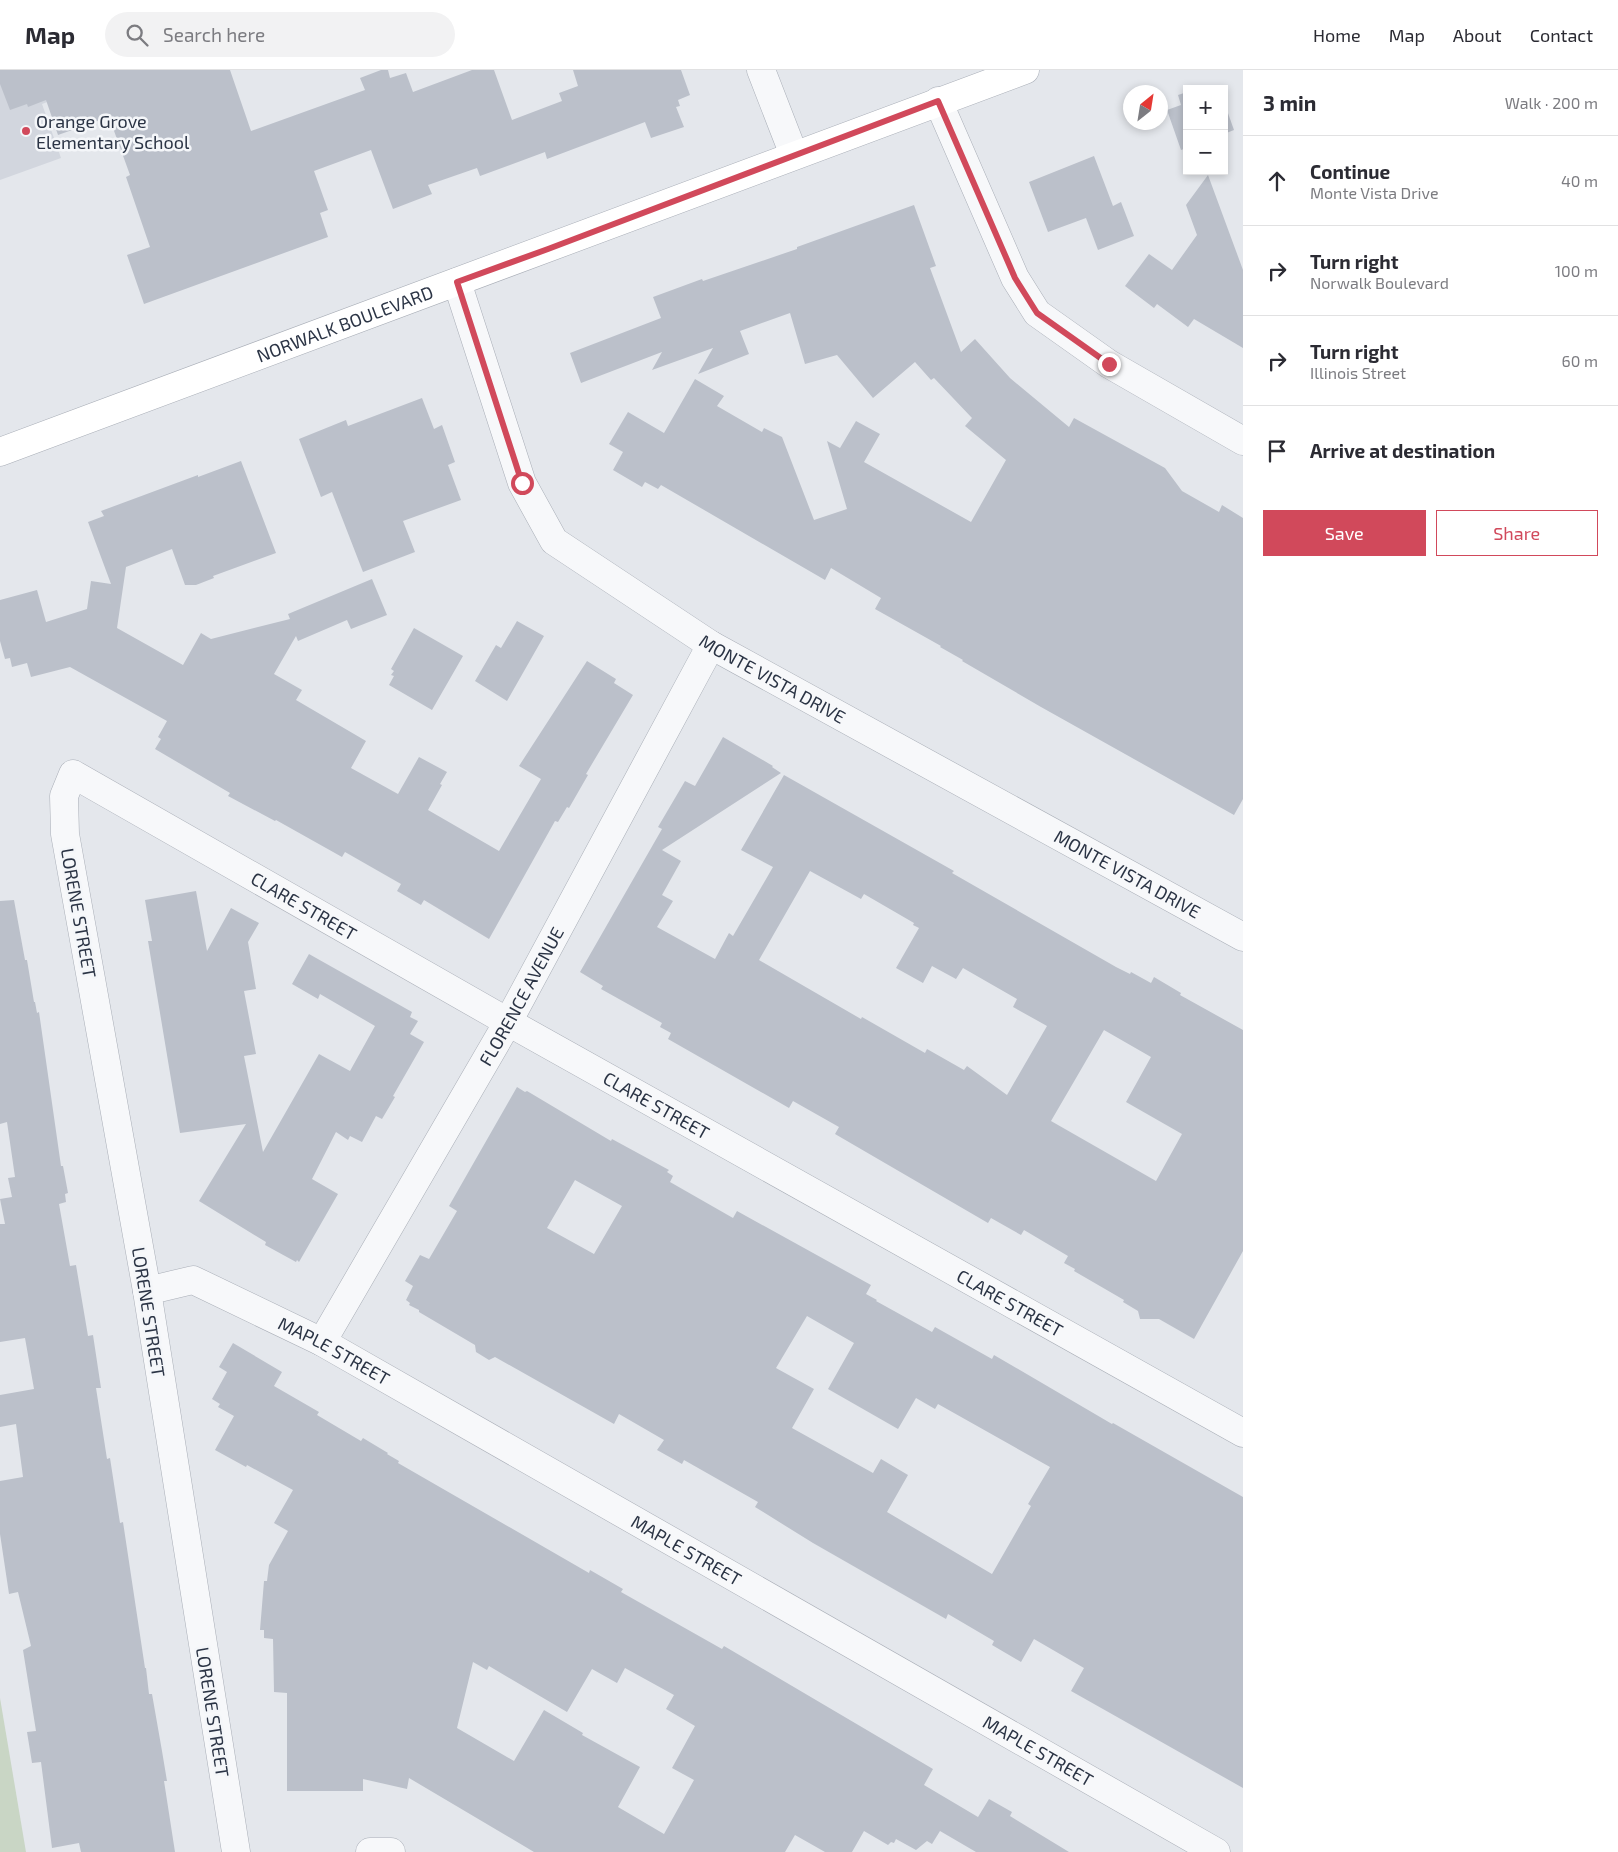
<!DOCTYPE html>
<html lang="en">
<head>
<meta charset="utf-8">
<style>
  body { margin:0; font-family:"Exo 2",sans-serif; background:#f2f2f3; color:#2b2b33 }
  .controls { position:absolute; right:15px; top:15px; display:grid; overflow:hidden; border-radius:0px; box-shadow:0 2px 8px #0003 }
  .controls button { width:45px; height:45px; display:grid; place-items:center; padding:0; border:0; border-bottom:1px solid #e1e1e2; background:#fff; color:#2b2b33; font:25px sans-serif }
  .compass { position:absolute; left:1123px; top:15px; width:45px; height:45px; border-radius:50%; background:#fff; box-shadow:0 2px 8px #0003; rotate:30deg }
  .stop { position:absolute; width:15px; height:15px; margin:-11px; border:4px solid #d1495b; border-radius:50%; background:#fff }
  .stop.end { background:#d1495b; border-color:#fff; box-shadow:0 1px 5px #0008 }
  .list { margin:0; padding:0; list-style:none }
  h2 { display:flex; justify-content:space-between; align-items:center; height:65px; margin:0; padding:0 20px; font-size:21px }
  h2 small { font-size:16px; font-weight:400; color:#7c7c81 }
  .list li { display:grid; grid-template-columns:32px 1fr auto; gap:15px; align-items:center; box-sizing:border-box; height:90px; padding:0 20px; border-top:1px solid #e1e1e2 }
  .list b { display:block; font-size:19px; white-space:nowrap }
  .list p { margin:0; font-size:16px; white-space:nowrap; color:#7c7c81 }
  .list em { font-size:16px; font-style:normal; color:#7c7c81 }
  .actions { display:flex; gap:10px; padding:15px 20px }
  .actions a { flex:1; padding:11px 0; border:1px solid #d1495b; border-radius:0px; text-align:center; font-size:18px; color:#d1495b }
  .actions .main { background:#d1495b; color:#fff }
  .icon { flex:none; width:28px; height:28px; fill:none; stroke:currentColor; stroke-width:2; stroke-linecap:round; stroke-linejoin:round }
  .map { position:relative; flex:none; width:1243px; height:1782px; overflow:hidden }
  header { display:flex; align-items:center; gap:30px; box-sizing:border-box; height:70px; padding:0 25px; background:#fff; border-bottom:1px solid #e1e1e2 }
  header strong { font-size:24px }
  nav { display:flex; gap:28px; margin-inline-start:auto; font-size:18px }
  .search { width:350px; height:45px; background:#f2f2f3; display:flex; align-items:center; gap:12px; box-sizing:border-box; padding:0 18px; border-radius:28px; color:#7c7c81; font-size:19px }
  main { display:flex }
  aside { flex:1; background:#fff }
  .map>svg:first-child { display:block }
</style>
</head>
<body>
<header>
<strong>Map</strong>
<div class="search"><svg class="icon" aria-label="search" viewBox="0 0 24 24"><circle cx="10" cy="10" r="6"/><path d="M15 15l6 6"/></svg>Search here</div>
<nav><a>Home</a><a>Map</a><a>About</a><a>Contact</a></nav>
</header>
<main>
<div class="map">
<svg width="1243" height="1782" viewBox="0 0 1243 1782">
  <rect width="100%" height="100%" fill="#e4e7ec"/>
  <path fill="#d2d6de" d="M0,0h131l-89,34 19,54 -61,22z"/>
  <path fill="#c9d6c5" d="M0,1628l26,154h-26z"/>
  <g fill="#bbc0ca" fill-rule="evenodd">
    <path d="M0,0h230l21,61 114,-41 -5,-12 21,-8h7l2,8 16,-5 7,19 59,-22h22l18,50 50,-19 -3,-8 19,-7 -5,-16h108l9,25 -12,5 2,6 -4,1 8,20 -33,11 -6,-16 -98,37 -2,-7 -65,24 -3,-8 -49,17 4,9 -39,15 -22,-59 -57,21 14,39 -8,3 8,24 -184,67 -17,-49 23,-8 -24,-70 4,-2 -21,-58 -51,18 -12,-35 -18,7 -1,-3 -17,6 -10,-26z"/>
    <path d="M1187,22v56l-6,2 -14,-40 14,-5 -3,-10z"/>
    <path d="M1224,32l10,28 -10,4z"/>
    <path d="M1094,86l19,50 8,-4 13,34 -36,14 -12,-32 -38,14 -19,-50z"/>
    <path d="M1208,105l35,95v78l-49,-29 -6,8 -31,-23 -3,4 -29,-22 24,-32 23,16 25,-35 -11,-30z"/>
    <path d="M914,135l22,61 -6,2 31,84 14,-13 35,39 59,49 5,-9 91,50 17,23 37,21 3,-7 21,13v281l-9,16 -193,-108 -79,-46 1,-1 -23,-13 1,-1 -66,-37 6,-11 -50,-30 -6,12 -164,-95 -3,4 -13,-7 -3,5 -29,-17 10,-18 -14,-8 19,-32 36,21 31,-54 29,17 -7,10 45,26 2,-4 18,9 32,83 33,-11 -20,-68 13,7 16,-27 24,13 -16,28 107,60 35,-62 -41,-34 7,-8 -38,-40 -3,2 -16,-18 -42,36 -36,-43 -32,9 -15,-51 -50,18 9,23 -51,20 15,-26 -61,22 10,-18 -81,31 -11,-30 91,-35 -8,-21 49,-18 1,2 94,-32v-2z"/>
    <path d="M422,328l12,31 8,-4 13,37 -7,3 13,35 -58,21 12,31 -52,20 -31,-80 -11,5 -22,-58 47,-19 2,6z"/>
    <path d="M241,391l35,92 -63,23 1,2 -18,7h-11l-13,-36 -46,18 -9,61 66,37 18,-32 10,6 79,-20 -2,-5 84,-35 15,36 -36,14 -4,-9 -49,21 -2,-5 -22,38 28,16 -6,10 70,41 -15,27 47,26 21,-37 28,15 -7,12 2,1 -14,25 71,41 42,-72 -22,-13 68,-105 29,18 -2,4 19,12 -47,79 2,1 -19,33 -2,-1 -9,15 -3,-1 -66,118 -65,-39 -3,5 -24,-14 4,-7 -56,-32 -3,5 -66,-37 -1,1 -47,-25 2,-3 -75,-44 6,-10 -3,-2 9,-16 -97,-54 -39,10 -4,-14 -15,4 -2,-9 -5,1 -5,-18v-41l37,-10 9,32 41,-13 4,-28 20,3 -23,-62 16,-6 -3,-5 97,-36v2z"/>
    <path d="M517,551l27,15 -37,65 -32,-20 21,-36 5,3z"/>
    <path d="M414,558l49,28 -31,54 -43,-25 5,-9 -3,-1 3,-4 -3,-2z"/>
    <path d="M723,667l50,29 -1,1 9,6 -119,77 19,11 -19,34 11,6 -16,26 58,32 14,-26 4,3 40,-69 -32,-17 43,-75 170,96 -2,2 164,94 14,7 1,-2 20,11 3,-6 27,16 -1,2 63,35v221l-49,88 -35,-20h-19l-2,-8 -15,-9 1,-2 -50,-29 1,-2 -11,-6 4,-7 -44,-26 -3,5 -30,-17 -3,5 -153,-89 4,-7 -46,-26 -4,7 -121,-69 3,-6 -11,-6 2,-4 -61,-34 2,-3 -23,-14 82,-143 -4,-2 27,-46 10,5zM810,801l51,28 3,-5 50,29 -1,2 6,3 -23,40 27,15 9,-17 24,13 7,-11 54,31 -4,8 34,19 -40,69 -40,-29 -3,4 -37,-21 -2,4 -63,-36 -1,2 -102,-59zM1104,960l47,27 -25,45 56,32 -26,47 -105,-60z"/>
    <path d="M196,821l11,60 24,-43 28,15 -11,19 8,47 -12,2 12,63 -12,2 19,96 56,-98 31,17 25,-45 -55,-32 -2,5 -26,-15 17,-30 103,58 -2,5 8,4 -8,13 14,8 -31,54 2,1 -13,22 -6,-3 -14,26 -12,-6 -2,4 -12,-8 -24,47 26,15 -39,68 -2,-2 -1,2 -31,-17 1,-3 -67,-41 47,-77 -66,9 -32,-192h4l-7,-41z"/>
    <path d="M14,830l11,60h2l7,42h1l2,11 2,-1 22,154h2l5,27 -3,1 1,8 -7,2 11,62 6,-1 12,71 5,-1 8,53h-5l11,71 3,-1 10,65 3,-1 22,146h1l3,26h3l10,57 5,30h-3l11,71h-94l-2,-9 -27,5 -11,-86 -9,1 -5,-31 9,-1 -13,-81 8,-4 -13,-54 -9,2 -9,-60v-53l23,-4 -7,-53 -16,3v-32l34,-6 -9,-51 -25,4v-118h5l-5,-25 12,-2 -4,-19 7,-1 -8,-55 -7,2v-223z"/>
    <path d="M517,1017l8,5 2,-1 84,50 1,-2 57,31 -2,2 6,4 -3,6 63,36 4,-7 134,74 -5,9 11,6 -1,1 56,31 3,-5 57,32 2,-4 118,69 1,-1 130,74v291l-172,-97 13,-23 -50,-29 -13,23 -29,-17 2,-4 -46,-27 -2,5 -133,-76 -58,-36 3,-5 -74,-42 -2,4 -25,-14 7,-10 -45,-26 -5,10 -119,-67 -6,3 -13,-8 -1,-7 -56,-33v-2l-10,-5 1,-2 -4,-3 7,-14 -8,-5 15,-26 9,4 28,-48 -8,-5zM575,1110l47,26 -28,48 -47,-26zM807,1246l47,27 -26,46 70,40 18,-31 19,11 3,-5 112,63 -22,37 3,2 -39,68 -105,-62 21,-37 -27,-16 -8,14 -81,-45 22,-39 -38,-21z"/>
    <path d="M233,1273l49,29 -8,14 45,26 -2,3 44,26 2,-3 25,15 -1,1 12,7 -1,2 191,110 1,-3 33,19 -2,3 101,57 2,-3 209,123 -9,16 54,32 11,-18 23,13 -2,4 59,36h-93l-36,-21 -8,13 -5,-3 -11,9 -20,-11 -2,4 -3,-1 -3,3 -24,-14 -12,21h-27l-30,-17 -10,17h-251l-125,-74 -2,11 -44,-10v12h-76v-98l-13,-1 -1,-53 -9,-1v-8h-4l4,-49h3l2,-16 19,-34 -14,-8 19,-33 -46,-25 -1,2 -31,-17 19,-34 -16,-9 2,-3 -8,-5 15,-27 -8,-5zM473,1592l14,8 2,-4 78,46 25,-43 25,14 8,-15 49,27 -8,14 29,17 -23,42 22,12 -30,54 -46,-27 22,-40 -58,-32 1,-2 -39,-23 -30,51 -57,-33z"/>
  </g>
  <g fill="none" stroke-linecap="round" stroke-linejoin="round">
    <defs>
      <g id="street">
        <path d="M761,0l33,85"/>
        <path d="M938,31l77,177 22,35 72,51 134,77"/>
        <path id="s1" d="M457,212l65,201 32,58 157,104 532,292"/>
        <path id="s2" d="M147,1221l46,-11 129,62 894,510"/>
        <path id="s3" d="M322,1272l186,-320 203,-377"/>
        <path id="s4" d="M236,1782l-89,-561 -82,-457 -1,-38 9,-22 435,248 735,411"/>
        <path d="M370,1782h21"/>
      </g>
      <g id="secondary">
        <path id="s5" d="M0,382l1025,-382"/>
      </g>
    </defs>
    <use href="#street" stroke="#a9aeb7" stroke-width="29"/>
    <use href="#secondary" stroke="#a9aeb7" stroke-width="29"/>
    <use href="#street" stroke="#f7f8fa" stroke-width="28"/>
    <use href="#secondary" stroke="#fff" stroke-width="28"/>
  </g>
  <g fill="none" stroke-linecap="round" stroke-linejoin="round">
    <path stroke="#d1495b" stroke-width="6" d="M522,413l-65,-201 91,-33 390,-148 77,177 22,35 72,51"/>
  </g>
  <circle fill="#d1495b" stroke="#f4f6f9" stroke-width="2" cx="26" cy="61" r="5"/>
  <g text-anchor="middle" dominant-baseline="central" stroke-width="5" stroke-linejoin="round" paint-order="stroke">
    <g font-size="18" fill="#2b3445" stroke="#f4f6f9" text-anchor="start">
      <text x="36" y="51">Orange Grove<tspan x="36" dy="21">Elementary School</tspan></text>
    </g>
    <g font-size="18" fill="#2b3445" stroke="#f4f6f9">
      <text stroke="none"><textPath href="#s5" startOffset="368">NORWALK BOULEVARD</textPath></text>
      <text stroke="none"><textPath href="#s1" startOffset="536">MONTE VISTA DRIVE</textPath></text>
      <text stroke="none"><textPath href="#s1" startOffset="941">MONTE VISTA DRIVE</textPath></text>
      <text stroke="none"><textPath href="#s4" startOffset="1360">CLARE STREET</textPath></text>
      <text transform="translate(79 843) rotate(80)">LORENE STREET</text>
      <text stroke="none"><textPath href="#s3" startOffset="399">FLORENCE AVENUE</textPath></text>
      <text stroke="none"><textPath href="#s4" startOffset="1765">CLARE STREET</textPath></text>
      <text stroke="none"><textPath href="#s4" startOffset="2170">CLARE STREET</textPath></text>
      <text transform="translate(149 1242) rotate(81)">LORENE STREET</text>
      <text stroke="none"><textPath href="#s2" startOffset="205">MAPLE STREET</textPath></text>
      <text stroke="none"><textPath href="#s2" startOffset="610">MAPLE STREET</textPath></text>
      <text transform="translate(213 1642) rotate(81)">LORENE STREET</text>
      <text stroke="none"><textPath href="#s2" startOffset="1015">MAPLE STREET</textPath></text>
    </g>
  </g>
</svg>
<div class="controls">
<button>+</button>
<button>−</button>
</div>
<svg class="compass" viewBox="-18 -18 36 36"><path d="M0-13l5 13h-10z" fill="#e53935"/><path d="M0 13l5-13h-10z" fill="#7c7c81"/></svg>
<div class="stop" style="left:522px;top:413px"></div>
<div class="stop end" style="left:1109px;top:294px"></div>
</div>
<aside>
<h2>3 min<small>Walk · 200 m</small></h2>
<ul class="list">
<li><svg class="icon" aria-label="ahead" viewBox="0 0 24 24"><path d="M12 20V5M6 11l6-6 6 6"/></svg><div><b>Continue</b><p>Monte Vista Drive</p></div><em>40 m</em></li>
<li><svg class="icon" aria-label="right" viewBox="0 0 24 24"><path d="M7 20v-9h11M14 6l5 5-5 5"/></svg><div><b>Turn right</b><p>Norwalk Boulevard</p></div><em>100 m</em></li>
<li><svg class="icon" aria-label="right" viewBox="0 0 24 24"><path d="M7 20v-9h11M14 6l5 5-5 5"/></svg><div><b>Turn right</b><p>Illinois Street</p></div><em>60 m</em></li>
<li><svg class="icon" aria-label="arrive" viewBox="0 0 24 24"><path d="M6 21V4h12l-3 4 3 4H6"/></svg><div><b>Arrive at destination</b></div></li>
</ul>
<div class="actions"><a class="main">Save</a><a>Share</a></div>
</aside>
</main>
</body>
</html>
